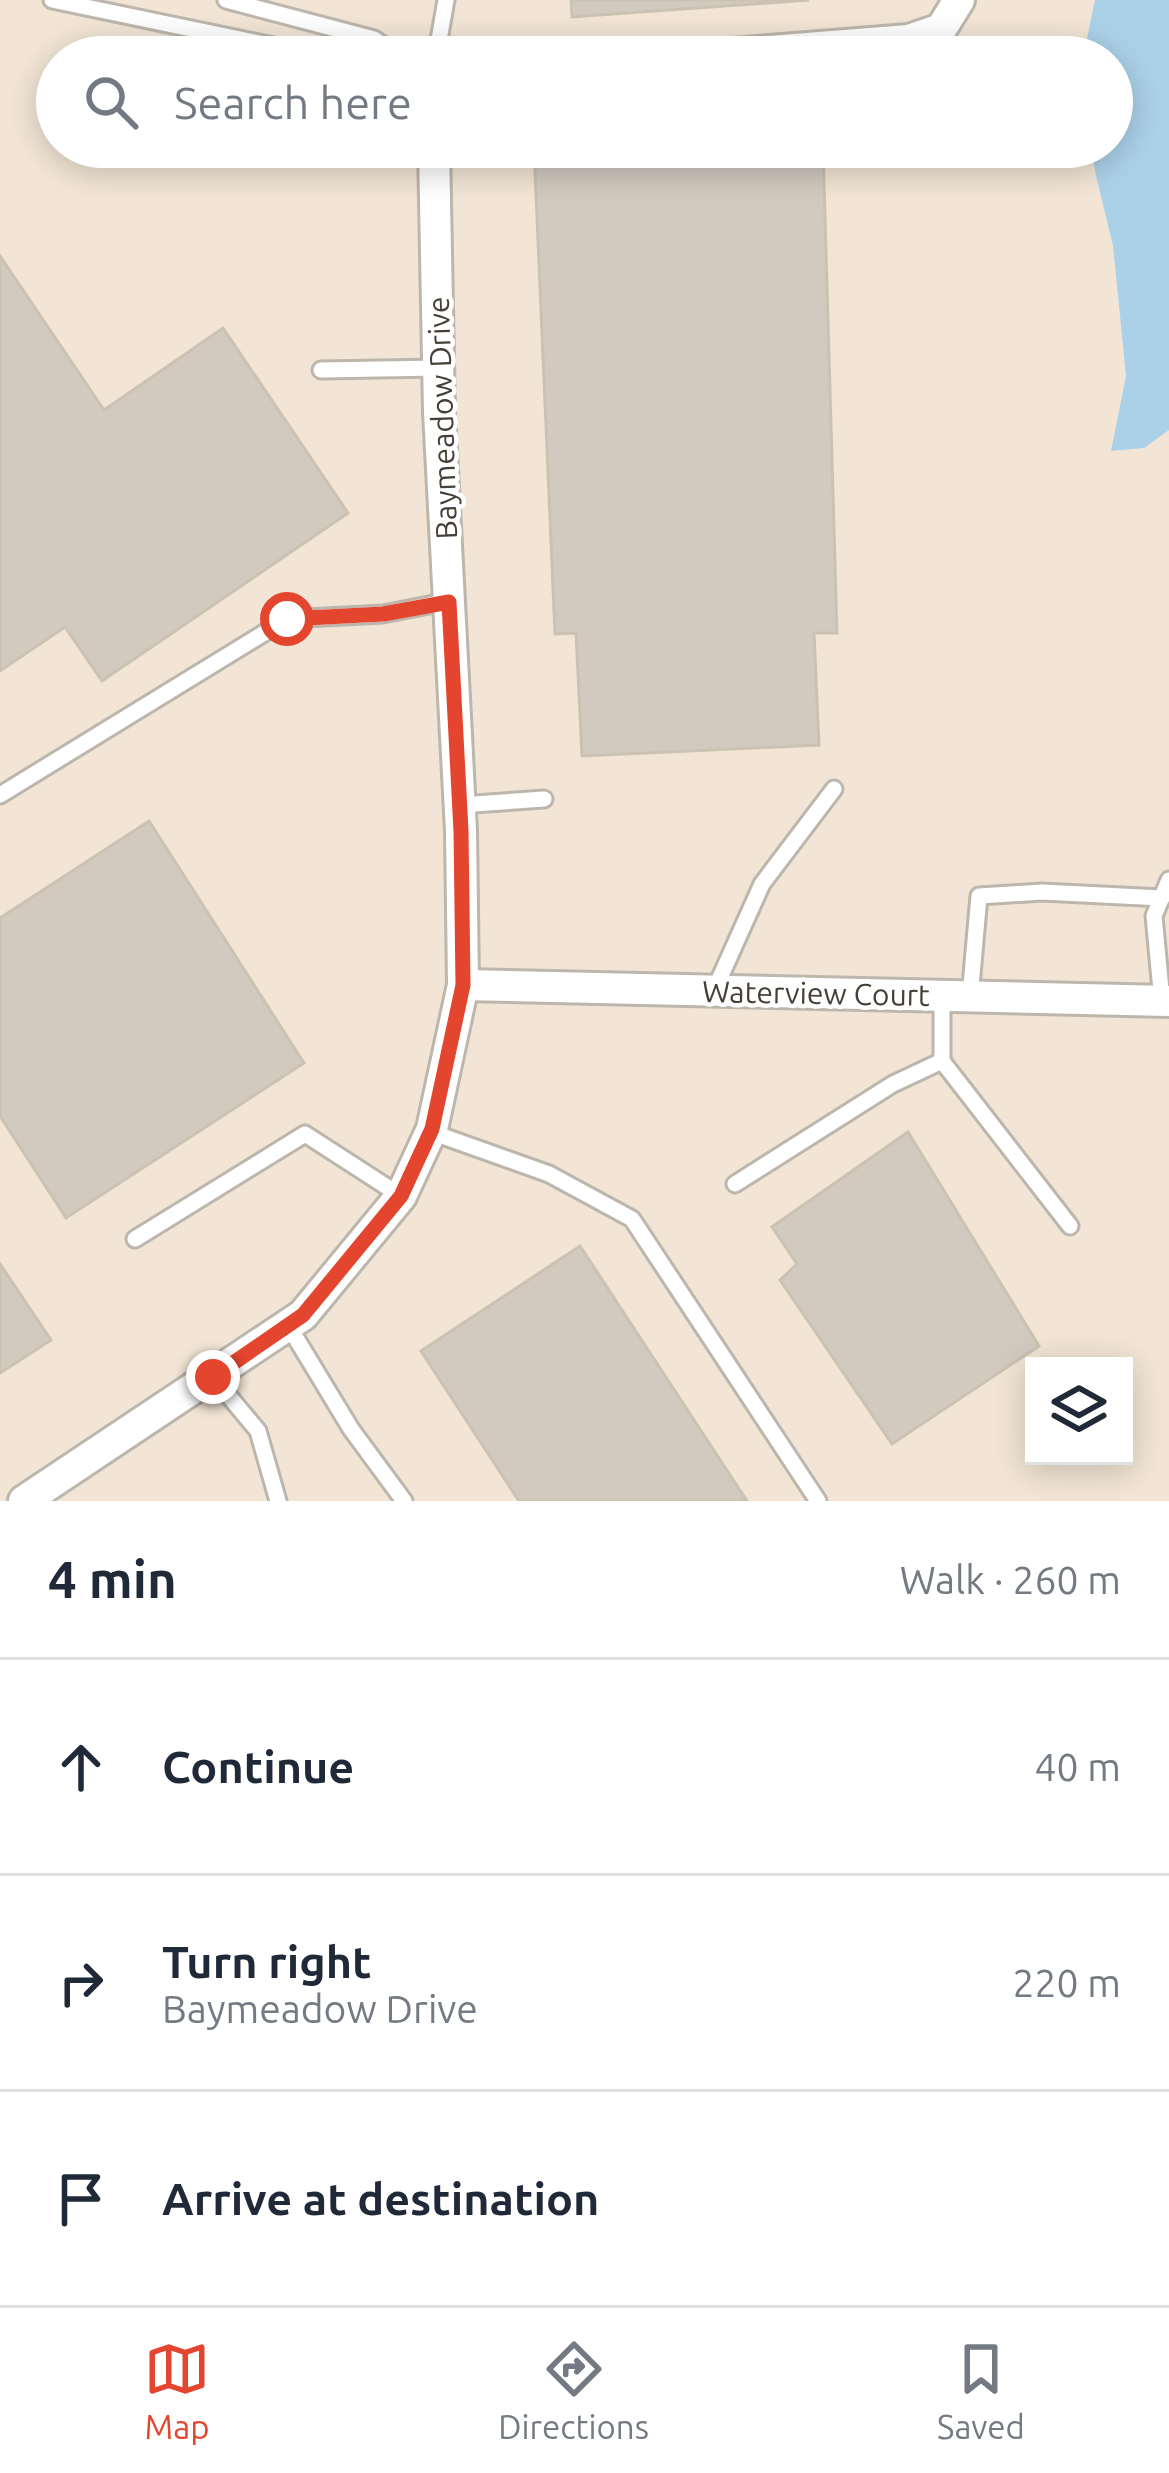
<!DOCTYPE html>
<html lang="en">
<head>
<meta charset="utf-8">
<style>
  body { margin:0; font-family:Ubuntu,sans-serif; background:#f6f6f7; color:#1f2937 }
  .controls { position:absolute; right:36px; bottom:36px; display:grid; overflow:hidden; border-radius:0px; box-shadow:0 6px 30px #0003 }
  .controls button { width:108px; height:108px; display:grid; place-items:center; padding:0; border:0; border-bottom:3px solid #e0e1e3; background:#fff; color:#1f2937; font:60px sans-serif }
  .stop { position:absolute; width:36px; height:36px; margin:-27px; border:9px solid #e3452e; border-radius:50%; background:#fff }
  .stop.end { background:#e3452e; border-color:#fff; box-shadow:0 3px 12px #0008 }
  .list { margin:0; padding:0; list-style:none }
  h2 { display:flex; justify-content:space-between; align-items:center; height:156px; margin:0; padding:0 48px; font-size:51px }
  h2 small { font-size:39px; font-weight:400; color:#747a83 }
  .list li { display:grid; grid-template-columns:78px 1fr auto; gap:36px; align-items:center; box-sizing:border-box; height:216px; padding:0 48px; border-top:3px solid #e0e1e3 }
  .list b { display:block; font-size:45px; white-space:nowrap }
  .list p { margin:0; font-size:39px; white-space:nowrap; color:#747a83 }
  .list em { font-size:39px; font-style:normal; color:#747a83 }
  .icon { flex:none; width:66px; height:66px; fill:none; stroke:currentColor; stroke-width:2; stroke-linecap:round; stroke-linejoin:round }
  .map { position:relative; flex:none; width:1169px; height:1501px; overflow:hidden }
  .search { position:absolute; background:#fff; box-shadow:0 6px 30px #0003; left:36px; right:36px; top:36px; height:132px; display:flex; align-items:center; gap:30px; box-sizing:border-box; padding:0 42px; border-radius:66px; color:#747a83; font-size:45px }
  .sheet { height:804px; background:#fff }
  nav { display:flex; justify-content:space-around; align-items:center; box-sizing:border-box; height:168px; border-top:3px solid #e0e1e3; background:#fff; font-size:33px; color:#747a83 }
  nav a { display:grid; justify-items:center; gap:6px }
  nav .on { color:#e3452e }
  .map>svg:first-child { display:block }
</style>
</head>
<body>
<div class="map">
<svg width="1169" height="1501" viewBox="0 0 1169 1501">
  <rect width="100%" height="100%" fill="#f2efe8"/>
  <path fill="#f2e5d5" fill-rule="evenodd" d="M0,0h1095l-12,57h-1026v90h1034l5,29 17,70 13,130 -14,75 32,-3 25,-18v1071h-1169zM1034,1366h90v90h-90z"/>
  <path fill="#abd1e8" d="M1095,0h74v430l-25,18 -33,3 15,-75 -13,-130 -17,-70 -5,-29h21v-90h-29z"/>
  <g fill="#d2cabf" stroke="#ccc2b3" stroke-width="3">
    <path d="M571,0h238l-237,17z"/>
    <path d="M560,147h263l14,486h-23l5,112 -237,11 -6,-123 -21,1 -21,-486z"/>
    <path d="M0,256l104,154 119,-82 125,185 -246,168 -37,-54 -65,44z"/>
    <path d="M149,821l155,242 -238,155 -66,-102v-198z"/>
    <path d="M908,1132l131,214 -147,98 -112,-164 17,-16 -25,-37z"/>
    <path d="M580,1246l167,255h-228l-98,-150z"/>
    <path d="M0,1264l51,76 -51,33z"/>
  </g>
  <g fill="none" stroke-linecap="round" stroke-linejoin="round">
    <defs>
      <g id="service">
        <path d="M52,0l274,57"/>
        <path d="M226,0l148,39 26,18"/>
        <path d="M436,57l10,-57"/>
        <path d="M321,370l117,-2"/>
        <path d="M0,795l287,-176 96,-5 66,-13"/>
        <path d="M460,805l84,-6"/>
        <path d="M714,991l48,-107 72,-95"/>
        <path d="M942,996v65"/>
        <path d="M970,997l9,-101 63,-4 120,6"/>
        <path d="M1162,1001l-8,-85 15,-36"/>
        <path d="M431,1132l118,42 83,45 186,282"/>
        <path d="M735,1184l158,-100 49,-23 128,165"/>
        <path d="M135,1239l170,-105 96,62"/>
        <path d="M288,1325l63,104 53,72"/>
        <path d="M213,1377l45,54 20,70"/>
      </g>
      <g id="minor">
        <path d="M694,57l215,-17 32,-11 18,-29"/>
        <path d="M463,985l706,16"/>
        <path d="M24,1501l279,-186 98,-119 31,-67 31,-144 -2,-154 -22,-419 -5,-265"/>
      </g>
    </defs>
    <use href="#service" stroke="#bdb6ac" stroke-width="21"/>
    <use href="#minor" stroke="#bdb6ac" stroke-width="36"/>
    <use href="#service" stroke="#fff" stroke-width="15"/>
    <use href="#minor" stroke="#fff" stroke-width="30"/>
  </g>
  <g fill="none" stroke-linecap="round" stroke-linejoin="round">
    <path stroke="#e3452e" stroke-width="15" d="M213,1377l90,-62 98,-119 31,-67 31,-144 -2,-154 -12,-229 -66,12 -96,5"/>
  </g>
  <g text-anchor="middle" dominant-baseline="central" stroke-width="9" stroke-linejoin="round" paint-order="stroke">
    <g font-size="30" fill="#453f37" stroke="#fff">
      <text transform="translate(442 418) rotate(-92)">Baymeadow Drive</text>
      <text transform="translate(816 993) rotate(1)">Waterview Court</text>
    </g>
  </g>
</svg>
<div class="controls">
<button><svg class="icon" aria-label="layers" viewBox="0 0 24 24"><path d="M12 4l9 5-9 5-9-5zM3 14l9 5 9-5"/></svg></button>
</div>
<div class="stop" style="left:287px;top:619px"></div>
<div class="stop end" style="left:213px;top:1377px"></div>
<div class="search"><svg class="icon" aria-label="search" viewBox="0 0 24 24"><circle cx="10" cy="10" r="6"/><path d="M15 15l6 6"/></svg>Search here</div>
</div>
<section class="sheet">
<h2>4 min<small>Walk · 260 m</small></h2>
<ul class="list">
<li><svg class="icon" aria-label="ahead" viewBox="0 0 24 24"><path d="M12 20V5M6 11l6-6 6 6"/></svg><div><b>Continue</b></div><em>40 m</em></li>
<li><svg class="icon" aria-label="right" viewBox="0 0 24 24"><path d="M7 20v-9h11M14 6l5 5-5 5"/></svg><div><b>Turn right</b><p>Baymeadow Drive</p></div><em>220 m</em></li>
<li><svg class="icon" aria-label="arrive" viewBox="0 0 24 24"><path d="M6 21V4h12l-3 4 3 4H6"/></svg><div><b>Arrive at destination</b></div></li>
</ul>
</section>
<nav>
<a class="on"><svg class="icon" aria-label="map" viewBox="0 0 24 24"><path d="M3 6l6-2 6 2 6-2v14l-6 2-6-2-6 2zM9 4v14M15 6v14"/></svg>Map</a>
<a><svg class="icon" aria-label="directions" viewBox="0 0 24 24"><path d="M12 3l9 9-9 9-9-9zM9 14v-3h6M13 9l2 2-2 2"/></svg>Directions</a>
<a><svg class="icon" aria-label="saved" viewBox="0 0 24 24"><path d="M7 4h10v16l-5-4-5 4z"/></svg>Saved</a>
</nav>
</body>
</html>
